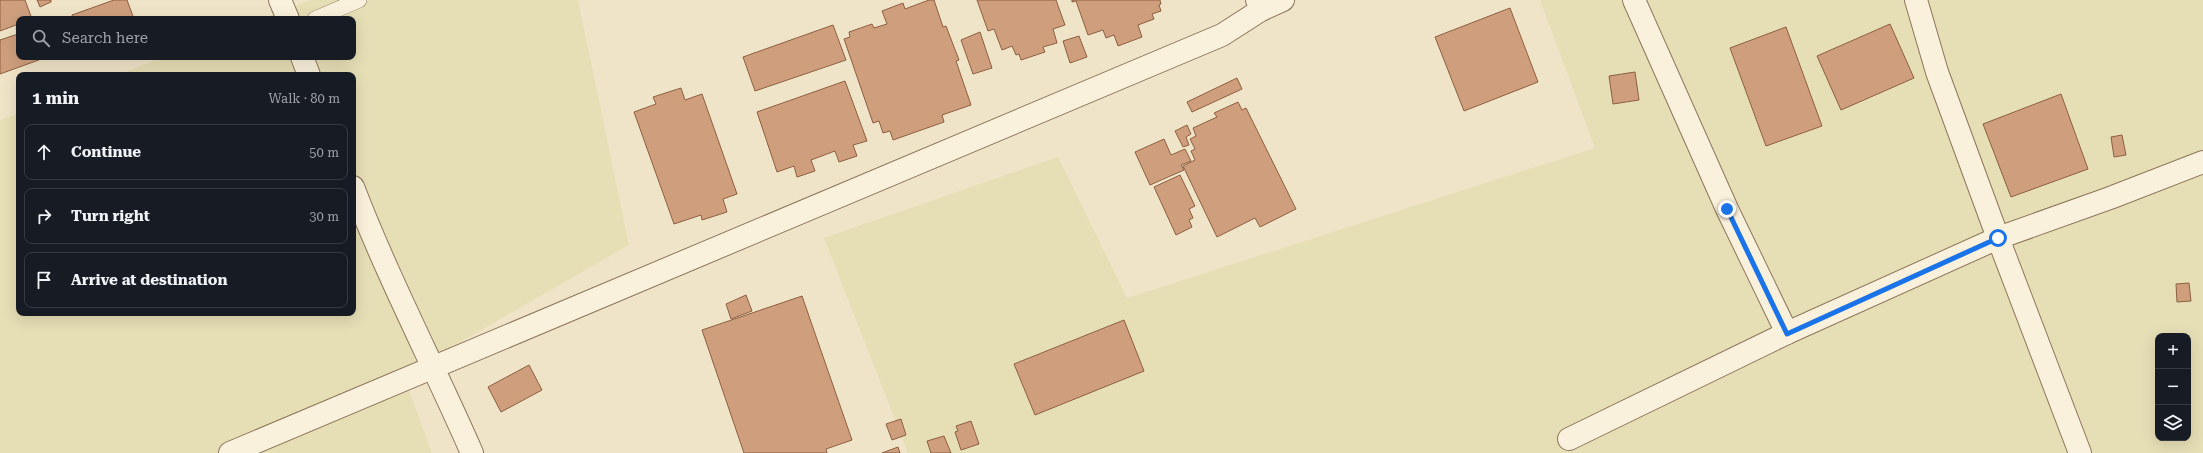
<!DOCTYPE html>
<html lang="en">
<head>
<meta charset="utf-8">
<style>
  body { margin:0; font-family:"Roboto Serif",serif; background:#242831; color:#f1f3f6 }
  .controls { position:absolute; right:12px; bottom:12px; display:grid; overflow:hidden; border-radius:8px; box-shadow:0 4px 16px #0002 }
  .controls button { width:36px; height:36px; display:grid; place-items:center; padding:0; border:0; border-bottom:1px solid #363941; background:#171b24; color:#f1f3f6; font:20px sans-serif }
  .stop { position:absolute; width:12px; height:12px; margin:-9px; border:3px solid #1a73e8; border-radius:50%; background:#fff }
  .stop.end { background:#1a73e8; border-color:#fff; box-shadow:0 1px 4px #0008 }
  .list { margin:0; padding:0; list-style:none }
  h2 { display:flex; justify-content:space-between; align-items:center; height:52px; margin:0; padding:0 16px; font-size:17px }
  h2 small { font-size:13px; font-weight:400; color:#9ea1a6 }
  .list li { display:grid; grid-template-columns:26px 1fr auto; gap:12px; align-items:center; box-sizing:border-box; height:56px; margin:0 8px 8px; padding:0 8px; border:1px solid #363941; border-radius:8px }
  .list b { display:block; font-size:15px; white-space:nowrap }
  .list em { font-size:13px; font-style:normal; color:#9ea1a6 }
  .icon { flex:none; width:22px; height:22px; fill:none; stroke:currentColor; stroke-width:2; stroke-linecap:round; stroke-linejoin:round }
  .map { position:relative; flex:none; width:2203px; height:453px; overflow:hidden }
  .search { position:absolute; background:#171b24; box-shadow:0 4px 16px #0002; left:16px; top:16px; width:340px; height:44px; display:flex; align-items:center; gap:10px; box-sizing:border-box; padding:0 14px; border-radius:8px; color:#9ea1a6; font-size:15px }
  .panel { position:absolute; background:#171b24; box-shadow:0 4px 16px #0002; left:16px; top:72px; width:340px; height:244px; border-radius:8px }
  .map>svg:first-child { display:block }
</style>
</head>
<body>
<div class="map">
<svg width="2203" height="453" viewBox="0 0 2203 453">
  <rect width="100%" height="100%" fill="#f0e4c8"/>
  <g fill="#e6deb5" fill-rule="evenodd">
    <path d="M311,0h267l51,245 -226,130 29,78h-432v-333l19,-7v200h334v-238h-236l47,-18h189v-38h-91z"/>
    <path d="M1540,0h663v453h-1295l-84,-215 234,-81 69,141 468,-150zM2158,336h30v102h-30z"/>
  </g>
  <g fill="#cf9f7d" stroke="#8d5f41">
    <path d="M0,0h25l7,19h-13v5l-19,7z"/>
    <path d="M37,0h14v2l-11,5z"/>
    <path d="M114,0h13l7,19h-61l-1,-4z"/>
    <path d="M929,0h5l9,27 3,-1 13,34 -3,1 15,44 -29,10 2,7 -51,18 -3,-9 -7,2 -4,-12 -6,2 -29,-84 6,-2 -1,-5 23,-8 2,4 13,-4 -5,-13 21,-8 2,6z"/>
    <path d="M977,0h79l9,25 -12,4 4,14 -14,4 2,5 -24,8 -2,-6 -3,1 -4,-9 -10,4 -8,-21 -6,2z"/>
    <path d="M1072,0h88l1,4 -2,1 2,6 -9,3 2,5 -16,6 4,12 -24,9 -4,-11 -8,3 -3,-8 -15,5 -12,-34 -4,1z"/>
    <path d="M1510,8l28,74 -74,29 -29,-74z"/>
    <path d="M1890,24l24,54 -73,32 -24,-54z"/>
    <path d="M833,25l13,35 -91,31 -12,-34z"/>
    <path d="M19,27v30h28l-47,17v-34l18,-6 -2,-6z"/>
    <path d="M1786,27l36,99 -56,20 -36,-98z"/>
    <path d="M980,32l12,36 -19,6 -12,-34z"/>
    <path d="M1079,36l8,21 -17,6 -7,-22z"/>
    <path d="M1635,72l4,28 -26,4 -4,-28z"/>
    <path d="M1237,78l5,11 -50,23 -5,-10z"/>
    <path d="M845,81l22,60 -14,4 4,11 -18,6 -4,-11 -24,9 4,11 -18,6 -3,-11 -17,6 -20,-60z"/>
    <path d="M681,88l4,12 17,-6 35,100 -14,5 4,13 -25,8 -1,-5 -27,9 -40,-112 22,-8 -3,-7z"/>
    <path d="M2061,94l27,75 -77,28 -28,-73z"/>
    <path d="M1238,102l4,8 4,-2 50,101 -36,18 -5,-9 -38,19 -34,-71 12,-6 -4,-9 4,-2 -5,-10 6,-3 -3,-8 24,-11 -3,-4z"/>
    <path d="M1187,125l4,9 -5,3 3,8 -6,2 -8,-16z"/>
    <path d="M2122,135l4,20 -12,2 -3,-20z"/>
    <path d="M1164,139l7,16 14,-6 6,12 -10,4 3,5 -34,15 -15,-33z"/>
    <path d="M1180,175l15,31 -6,3 4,9 -4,2 3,7 -16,8 -22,-48z"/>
    <path d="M2189,283l2,18 -14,1 -1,-18z"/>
    <path d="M746,295l6,16 -21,8 -5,-15z"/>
    <path d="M802,296l50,144 -26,9 1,4h-83l-42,-123z"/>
    <path d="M1124,320l20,51 -109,44 -21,-51z"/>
    <path d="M529,365l13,25 -41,22 -13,-25z"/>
    <path d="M901,419l5,16 -14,5 -6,-16z"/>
    <path d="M971,421l8,23 -18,6 -6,-18 3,-1 -2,-5z"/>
    <path d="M944,436l7,17h-20l-4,-12z"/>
    <path d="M898,447l2,6h-18z"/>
  </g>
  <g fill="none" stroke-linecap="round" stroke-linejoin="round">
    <defs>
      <path id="lane" d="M315,19l44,-19"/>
      <g id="street">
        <path d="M280,0l8,19"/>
        <path d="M1634,0l93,209 60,124"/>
        <path d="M1261,10l22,-10"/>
        <path d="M302,57l7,18"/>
        <path d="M353,187c35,91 80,177 119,266"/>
        <path d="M1569,439l218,-106 211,-95 -61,-166 -21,-72"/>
        <path d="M230,453l992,-418 39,-25 -4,-10"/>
        <path d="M2080,453l-82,-215 112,-40 93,-36"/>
      </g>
    </defs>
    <use href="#lane" stroke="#8d765c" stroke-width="16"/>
    <use href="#street" stroke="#8d765c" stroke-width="24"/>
    <use href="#lane" stroke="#faf1dc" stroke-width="15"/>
    <use href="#street" stroke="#faf1dc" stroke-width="22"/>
  </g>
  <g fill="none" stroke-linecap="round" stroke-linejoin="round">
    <path stroke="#1a73e8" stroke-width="5" d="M1727,209l60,125 211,-96"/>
  </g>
</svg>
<div class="controls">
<button>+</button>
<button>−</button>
<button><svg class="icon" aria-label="layers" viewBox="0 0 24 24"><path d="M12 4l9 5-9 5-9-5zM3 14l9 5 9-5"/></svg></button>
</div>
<div class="stop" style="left:1998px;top:238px"></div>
<div class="stop end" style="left:1727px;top:209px"></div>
<div class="search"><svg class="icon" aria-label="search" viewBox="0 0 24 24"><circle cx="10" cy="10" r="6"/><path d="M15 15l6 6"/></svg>Search here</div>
<section class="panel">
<h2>1 min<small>Walk · 80 m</small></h2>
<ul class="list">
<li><svg class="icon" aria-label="ahead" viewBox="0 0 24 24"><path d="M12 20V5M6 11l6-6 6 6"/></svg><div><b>Continue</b></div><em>50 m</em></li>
<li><svg class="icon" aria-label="right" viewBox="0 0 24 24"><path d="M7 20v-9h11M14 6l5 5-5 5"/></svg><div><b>Turn right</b></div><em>30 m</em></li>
<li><svg class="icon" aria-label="arrive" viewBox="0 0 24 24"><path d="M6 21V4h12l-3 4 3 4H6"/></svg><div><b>Arrive at destination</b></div></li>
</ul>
</section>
</div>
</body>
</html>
